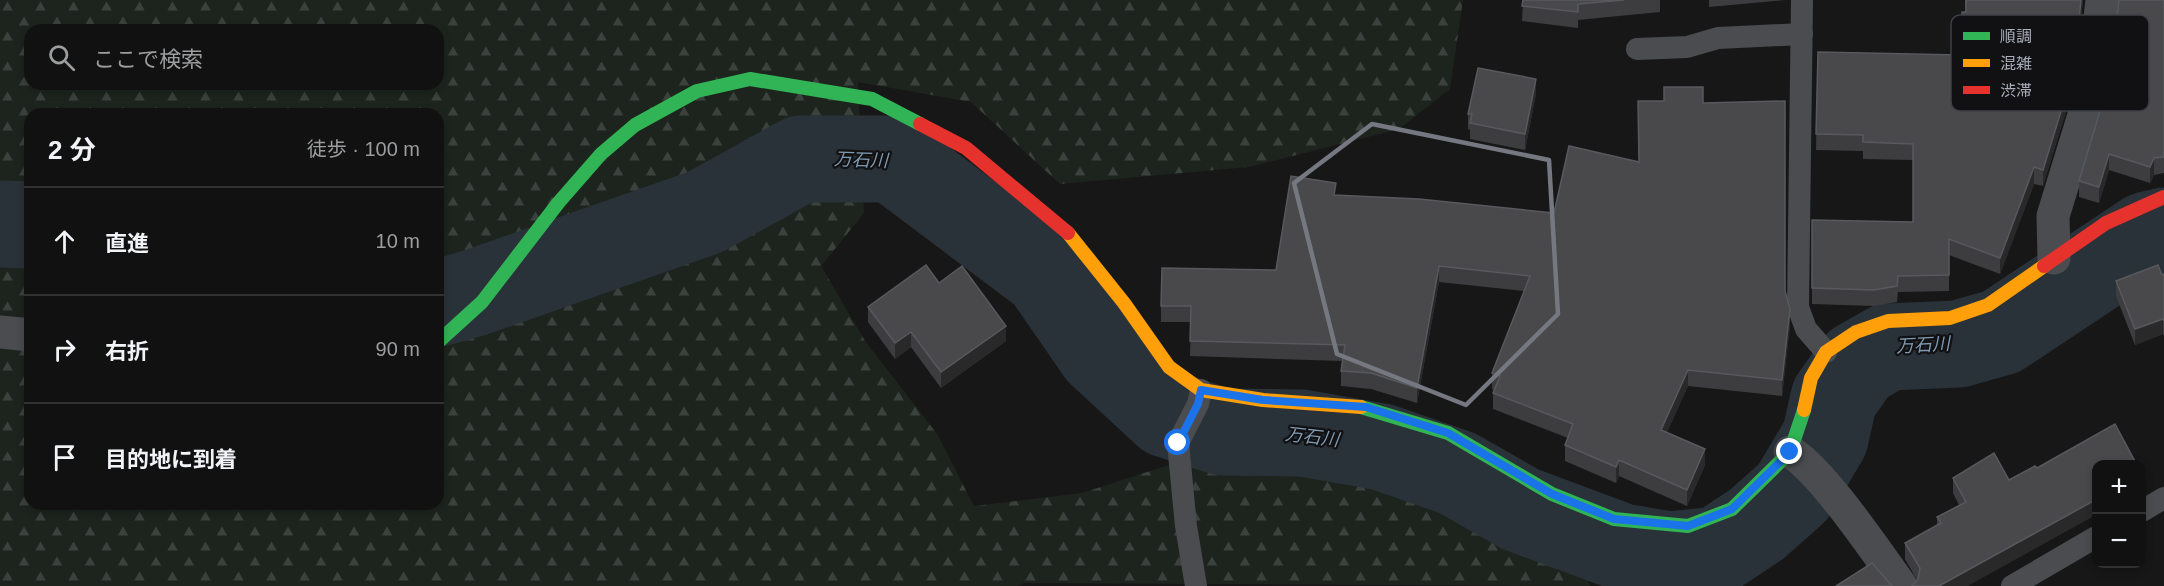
<!DOCTYPE html>
<html lang="ja">
<head>
<meta charset="utf-8">
<style>
  body { margin:0; font-family:Helvetica,"Noto Sans JP",sans-serif; background:#1a1a1a; color:#f1f3f6 }
  .controls { position:absolute; right:18px; bottom:18px; display:grid; overflow:hidden; border-radius:12px; box-shadow:0 3px 9px #0003 }
  .controls button { width:54px; height:54px; display:grid; place-items:center; padding:0; border:0; border-bottom:2px solid #303131; background:#111; color:#f1f3f6; font:30px sans-serif }
  .stop { position:absolute; width:18px; height:18px; margin:-14px; border:4px solid #1a73e8; border-radius:50%; background:#fff }
  .stop.end { background:#1a73e8; border-color:#fff; box-shadow:0 2px 6px #0008 }
  .list { margin:0; padding:0; list-style:none }
  h2 { display:flex; justify-content:space-between; align-items:center; height:78px; margin:0; padding:0 24px; font-size:26px }
  h2 small { font-size:20px; font-weight:400; color:#9c9d9f }
  .list li { display:grid; grid-template-columns:39px 1fr auto; gap:18px; align-items:center; box-sizing:border-box; height:108px; padding:0 24px; border-top:2px solid #303131 }
  .list b { display:block; font-size:22px; white-space:nowrap }
  .list em { font-size:20px; font-style:normal; color:#9c9d9f }
  .icon { flex:none; width:33px; height:33px; fill:none; stroke:currentColor; stroke-width:2; stroke-linecap:round; stroke-linejoin:round }
  .map { position:relative; flex:none; width:2164px; height:586px; overflow:hidden }
  .search { position:absolute; background:#111; box-shadow:0 3px 9px #0003; left:24px; top:24px; width:420px; height:66px; display:flex; align-items:center; gap:15px; box-sizing:border-box; padding:0 21px; border-radius:18px; color:#9c9d9f; font-size:22px }
  .panel { position:absolute; background:#111; box-shadow:0 3px 9px #0003; left:24px; top:108px; width:420px; height:402px; border-radius:18px }
  .map>svg:first-child { display:block }
</style>
</head>
<body>
<div class="map">
<svg width="2164" height="586" viewBox="0 0 2164 586">
  <defs>
    <pattern id="forest-firs" width="22" height="20" patternUnits="userSpaceOnUse" patternTransform="scale(1.5)"><rect width="22" height="20" fill="#1d241e"/><path d="M5 1l3.5 6h-7zM16 11l3.5 6h-7z" fill="#3b413d"/></pattern>
  </defs>
  <rect width="100%" height="100%" fill="#171717"/>
  <path fill="url(#forest-firs)" fill-rule="evenodd" d="M0,0h1463l-13,89 -51,40 -150,38 -189,17 -89,-82 -113,-20 6,131 -43,53 44,75 72,93 37,72 108,-13 121,-39 113,-4 146,36 112,56 16,44 -566,-3 -7,3h-1017zM30,30h408v54h-408zM30,114h408v390h-408z"/>
  <g fill="none" stroke-linecap="round" stroke-linejoin="round">
    <g stroke="#2a3239" stroke-width="87">
      <path d="M0,224l30,1"/>
      <path d="M438,303l36,-10 231,-81 96,-53h92l153,115 54,78 67,62 56,18 79,1 80,14 75,26 63,36 102,38 47,8 49,-5 39,-26 36,-32 32,-54 9,-40 24,-34 30,-17 70,-3 43,-12 146,-97 17,-4"/>
    </g>
    <g stroke="#4b4c50" stroke-width="22">
      <path d="M1802,0l-4,307 8,22 20,23"/>
      <path d="M1637,49l50,-2 31,-9 84,-4"/>
      <path d="M2142,511l22,-13"/>
      <path d="M1196,586l-10,-60 -8,-83 20,-39 3,-14"/>
      <path d="M2012,586l84,-49"/>
    </g>
    <g stroke="#4b4c50" stroke-width="33">
      <path d="M2054,258l-1,-42 39,-127 10,-89"/>
      <path d="M0,332l30,3"/>
      <path d="M1790,452c30,16 88,102 111,134"/>
    </g>
    <g stroke="#30b455" stroke-width="14">
      <path d="M438,342l44,-40 77,-100 42,-48 34,-29 62,-34 53,-12 122,20 48,25"/>
      <path d="M1361,407l87,26 104,61 62,25 74,7 44,-17 58,-57 14,-42"/>
    </g>
    <g stroke="#ff9f0a" stroke-width="14">
      <path d="M1068,233l56,70 45,64 32,23 62,10 98,7"/>
      <path d="M1804,410l7,-32 15,-26 30,-20 32,-11 62,-3 38,-13 56,-39"/>
    </g>
    <g stroke="#e5322d" stroke-width="14">
      <path d="M920,124l46,24 102,85"/>
      <path d="M2044,266l62,-43 58,-26"/>
    </g>
  </g>
  <g fill="#3d3d3f">
    <path d="M1523,0h137v12l-82,8v8l-56,-7z"/>
    <path d="M1709,0h76l-76,7z"/>
    <path d="M1965,0h118l-9,85 -31,101 -9,-2 -34,90 -51,-19v36l-51,1 -1,10 -23,4 -62,-2v-84l101,2v-62l-50,-1v-8l-47,-1 2,-98 143,3 4,-43z"/>
    <path d="M2164,0v173l-10,2 -4,8 -41,-13 -10,33 -20,-6v-16l31,-103z"/>
    <path d="M1536,94l-11,56 -55,-11v-9l-2,-1v-15z"/>
    <path d="M1703,103l82,188 5,34 -8,71 -94,-10 -21,46 38,33 -18,41 -68,-30 -3,7 -51,-22v-16l3,-7 -75,-29v-16l1,-3 -2,-1v-16l32,-82 -85,-9 -22,121 -46,-14 -30,-3v-15l1,-10 -152,-5 1,-34h-30v-16l115,-36 60,-75 218,18 85,-51z"/>
    <path d="M2164,274v62l-1,-2 -28,11 -19,-49v-15z"/>
    <path d="M939,283l67,58 -65,47 -30,-41 -16,12 -27,-37v-15z"/>
    <path d="M2097,465v49l-130,72 -50,-6 -12,-21v-16l32,-18v-8l22,-12 -6,-12v-15l56,2 28,-12z"/>
  </g>
  <g fill="#29292a">
    <path d="M2081,0h2l-9,85 -31,101v-16z"/>
    <path d="M1536,79v15l-11,56v-16z"/>
    <path d="M2109,154v16l-10,33v-16z"/>
    <path d="M2154,158v17l-4,8v-16z"/>
    <path d="M2034,167v17l-34,90v-16z"/>
    <path d="M1439,266v16l-22,121v-15z"/>
    <path d="M1790,309v16l-8,71v-16z"/>
    <path d="M2163,319v15l-28,11v-16z"/>
    <path d="M1006,326v15l-65,47v-16z"/>
    <path d="M911,332v15l-16,12v-16z"/>
    <path d="M1688,370v16l-27,60v-16z"/>
    <path d="M1705,449v16l-18,41v-16z"/>
    <path d="M1619,460v16l-3,7v-16z"/>
    <path d="M2142,474h1v15l-1,1z"/>
    <path d="M2097,499v15l-130,72h-28z"/>
  </g>
  <g fill="#49494c" stroke="#58595d" stroke-width="1.5">
    <path d="M1523,0h101l-46,4v8l-56,-6z"/>
    <path d="M1966,0h115l-7,69 -31,101 -9,-3 -34,91 -51,-19v36l-51,1 -1,10 -23,4 -62,-2v-68l101,2v-78l-50,-2v-7l-47,-1 2,-82 143,3 1,-43h4z"/>
    <path d="M2119,0h45v157l-10,1 -4,9 -41,-13 -10,33 -20,-6 31,-103z"/>
    <path d="M1478,68l58,11 -11,55 -55,-11 2,-9h-4z"/>
    <path d="M1664,87h39v16l82,-2v190l5,18 -8,71 -94,-10 -27,60 44,19 -18,41 -68,-30 -3,7 -51,-22 8,-21 -80,-31 7,-17 -8,-3 38,-97 -91,-10 -22,122 -46,-15 -30,-2 4,-26 -155,-4 1,-35h-30l1,-38 114,2 15,-94 45,7 -2,12 85,4 135,14 15,-67 70,16 -1,-61h26z"/>
    <path d="M926,265l13,18 23,-17 44,60 -65,46 -30,-40 -16,11 -27,-36z"/>
    <path d="M2158,265l4,10 2,-1v47l-1,-2 -28,10 -19,-48z"/>
    <path d="M2115,424l22,41h-40v34l-158,87h-27l6,-7 2,-11 -15,-25 36,-20 -4,-6 29,-15 -13,-24 41,-25 15,27 26,-14 2,2z"/>
    <path d="M1872,563l20,23h-56z"/>
  </g>
  <g fill="none" stroke-linecap="round" stroke-linejoin="round">
    <path stroke="#1a73e8" stroke-width="8" d="M1178,443l20,-39 3,-14 62,10 103,7 82,26 104,61 62,25 74,7 44,-17 58,-57"/>
  </g>
  <path fill="none" stroke="#757880" stroke-width="4.5" stroke-linejoin="round" d="M1372,124l177,36 9,154 -92,91 -129,-51 -43,-171z"/>
  <g text-anchor="middle" dominant-baseline="central" stroke-width="4.5" stroke-linejoin="round" paint-order="stroke">
    <g font-size="18" font-style="italic" fill="#7f9bb3" stroke="#111113">
      <text transform="translate(861 160) rotate(2)">万石川</text>
      <text transform="translate(1923 345) rotate(-3)">万石川</text>
      <text transform="translate(1312 437) rotate(7)">万石川</text>
    </g>
  </g>
  <rect x="1951" y="15" width="198" height="96" rx="9" fill="#111113" stroke="#3e4045" stroke-width="1.5"/>
  <rect x="1963" y="32" width="27" height="8" fill="#30b455"/>
  <rect x="1963" y="59" width="27" height="8" fill="#ff9f0a"/>
  <rect x="1963" y="86" width="27" height="8" fill="#e5322d"/>
  <g font-size="16" fill="#a8adb8">
    <text x="2000" y="42">順調</text>
    <text x="2000" y="69">混雑</text>
    <text x="2000" y="96">渋滞</text>
  </g>
</svg>
<div class="controls">
<button>+</button>
<button>−</button>
</div>
<div class="stop" style="left:1178px;top:443px"></div>
<div class="stop end" style="left:1790px;top:452px"></div>
<div class="search"><svg class="icon" aria-label="search" viewBox="0 0 24 24"><circle cx="10" cy="10" r="6"/><path d="M15 15l6 6"/></svg>ここで検索</div>
<section class="panel">
<h2>2 分<small>徒歩 · 100 m</small></h2>
<ul class="list">
<li><svg class="icon" aria-label="ahead" viewBox="0 0 24 24"><path d="M12 20V5M6 11l6-6 6 6"/></svg><div><b>直進</b></div><em>10 m</em></li>
<li><svg class="icon" aria-label="right" viewBox="0 0 24 24"><path d="M7 20v-9h11M14 6l5 5-5 5"/></svg><div><b>右折</b></div><em>90 m</em></li>
<li><svg class="icon" aria-label="arrive" viewBox="0 0 24 24"><path d="M6 21V4h12l-3 4 3 4H6"/></svg><div><b>目的地に到着</b></div></li>
</ul>
</section>
</div>
</body>
</html>
